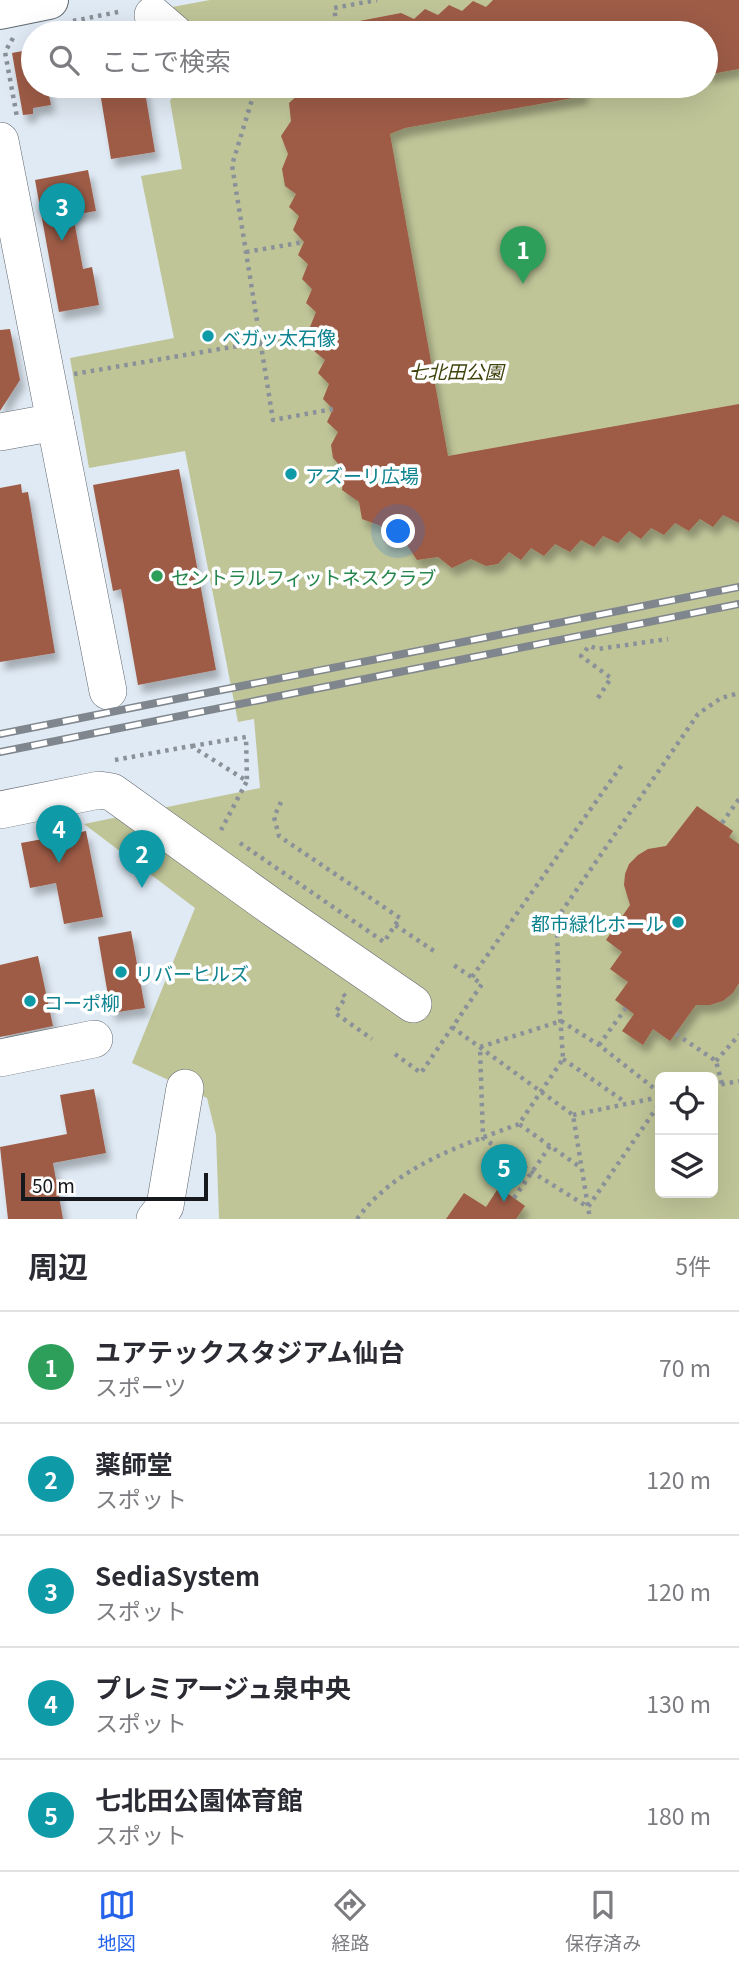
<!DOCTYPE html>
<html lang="ja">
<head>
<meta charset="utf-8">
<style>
  body { margin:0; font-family:Georgia,"Noto Sans JP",serif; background:#f2f2f3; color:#2b2b33 }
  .controls { position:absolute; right:21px; bottom:21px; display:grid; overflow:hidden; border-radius:10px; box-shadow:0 7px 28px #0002 }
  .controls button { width:63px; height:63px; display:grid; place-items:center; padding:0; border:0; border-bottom:2px solid #e1e1e2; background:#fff; color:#2b2b33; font:35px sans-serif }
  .scale { position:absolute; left:21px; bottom:18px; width:187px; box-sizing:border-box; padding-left:7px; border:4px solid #15181c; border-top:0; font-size:19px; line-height:24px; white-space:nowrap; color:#15181c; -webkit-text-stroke:5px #fff; paint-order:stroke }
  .you { position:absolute; left:399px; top:532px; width:24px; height:24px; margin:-18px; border:5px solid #fff; border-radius:50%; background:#1a73e8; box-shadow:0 0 0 10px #1a73e833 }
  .badge { display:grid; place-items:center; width:46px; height:46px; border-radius:50%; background:#2563eb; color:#fff; font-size:23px; font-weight:700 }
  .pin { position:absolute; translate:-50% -58px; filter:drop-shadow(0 2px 4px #0008) }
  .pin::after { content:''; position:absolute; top:37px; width:24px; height:21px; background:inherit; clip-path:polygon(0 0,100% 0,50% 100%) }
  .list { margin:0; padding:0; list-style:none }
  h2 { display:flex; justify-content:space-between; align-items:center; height:91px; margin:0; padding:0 28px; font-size:30px }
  h2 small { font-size:23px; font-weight:400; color:#7c7c81 }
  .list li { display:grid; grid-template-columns:46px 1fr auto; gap:21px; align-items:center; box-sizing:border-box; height:112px; padding:0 28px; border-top:2px solid #e1e1e2 }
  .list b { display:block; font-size:26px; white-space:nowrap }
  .list p { margin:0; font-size:23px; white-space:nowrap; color:#7c7c81 }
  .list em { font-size:23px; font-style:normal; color:#7c7c81 }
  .icon { flex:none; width:38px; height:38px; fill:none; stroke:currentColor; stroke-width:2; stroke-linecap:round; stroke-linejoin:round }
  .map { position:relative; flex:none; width:739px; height:1219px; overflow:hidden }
  .search { position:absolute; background:#fff; box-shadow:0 7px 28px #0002; left:21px; right:21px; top:21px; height:77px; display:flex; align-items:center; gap:18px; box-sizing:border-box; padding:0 24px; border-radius:38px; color:#7c7c81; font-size:26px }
  .sheet { height:651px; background:#fff }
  nav { display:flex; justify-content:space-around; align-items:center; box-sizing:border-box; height:98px; border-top:2px solid #e1e1e2; background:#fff; font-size:19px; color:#7c7c81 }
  nav a { display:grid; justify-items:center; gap:4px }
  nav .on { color:#2563eb }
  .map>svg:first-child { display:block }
</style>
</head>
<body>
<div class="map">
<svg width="739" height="1219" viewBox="0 0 739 1219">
  <defs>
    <filter id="shadow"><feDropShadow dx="4.5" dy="8" stdDeviation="3.5" flood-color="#0004"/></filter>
  </defs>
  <rect width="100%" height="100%" fill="#e0eaf4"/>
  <path fill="#c0c598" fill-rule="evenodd" d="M210,0h529v1219h-520l-3,-84 -9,-37 -75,-35 63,-155 -111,-84 176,-36 -6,-69 -16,3 -53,-271 -96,17 -19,-110 104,-20 -33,-162 41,-7 -12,-68 9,-15h527v-53h-505l-29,-26zM660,1077h53v116h-53z"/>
  <g fill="#9e5b46" filter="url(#shadow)">
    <path d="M493,0h246v69l-33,6v-42h-356l-1,-10 52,-10 13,6 11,-10 13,6 11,-10 13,6 11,-10 13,6z"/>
    <path d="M33,49v37h14l4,19 -18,3v6l-10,1 -11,-62z"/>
    <path d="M99,86h45l11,66 -44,7z"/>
    <path d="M308,86h275l1,10 -179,32 -15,6 58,322 291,-52v119l-16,-8 -10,12 -13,-8 -11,12 -14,-8 -11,12 -13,-7 -10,11 -12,-8 -11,12 -15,-7 -9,11 -13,-7 -11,12 -15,-8 -11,12 -13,-8 -10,12 -12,-8 -11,12 -12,2 -15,-7 -19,9 -14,-11 -21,3 -10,-15 -22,-2 -4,-17 -19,-7 -3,-17 -17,-12 2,-20 -11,-12 -2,-13 7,-13 -11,-10 6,-13 -10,-10 6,-15 -11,-11 7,-13 -11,-9 7,-15 -11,-9 6,-15 -10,-9 6,-14 -10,-10 6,-15 -10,-9 6,-13 -11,-12 6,-14 -10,-9 7,-13 -11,-8 -3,-17 6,-15 -7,-18 10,-15 -2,-18z"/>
    <path d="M88,170l8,41 -23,4 10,54 9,-2 7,38 -40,7 -24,-132z"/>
    <path d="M10,329l10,51 -20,31v-81z"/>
    <path d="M179,469l37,201 -78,15 -17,-96 -8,2 -20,-106z"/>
    <path d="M21,484l1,9 6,-1 27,161 -55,9v-174z"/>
    <path d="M697,806l36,25 -4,6 10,7v139l-6,10 -10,8 -13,4h-14l-26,36 -17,-12 -10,16 -21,-14 12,-17 -19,-14 13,-18 -18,-13 12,-17 -16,-12 24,-35 -6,-20 1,-11 4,-10 9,-9 10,-6 18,-3z"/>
    <path d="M86,831l17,86 -39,7 -8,-41 -26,5 -9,-45z"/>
    <path d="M131,931l14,77 -34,5 -13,-76z"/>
    <path d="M38,956l15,70 -53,11v-72z"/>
    <path d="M94,1089l12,64 -53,10 10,56h-55l-8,-72 67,-13 -7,-39z"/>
    <path d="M499,1187l26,19 -9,13h-70l18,-26 22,14z"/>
  </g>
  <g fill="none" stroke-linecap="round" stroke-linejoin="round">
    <defs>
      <g id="minor">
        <path d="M153,15l21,18"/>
        <path d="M0,141l108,550"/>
        <path d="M0,432l55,-10"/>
        <path d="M0,810l99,-20 13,2 163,117 138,95"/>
        <path d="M0,1058l94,-19"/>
        <path d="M155,1219l10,-13 20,-118"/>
      </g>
      <path id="major" d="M0,10l49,-10"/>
    </defs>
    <use href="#minor" stroke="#606870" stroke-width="38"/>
    <use href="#major" stroke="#606870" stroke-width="40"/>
    <g stroke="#8a9198" stroke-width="4.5" stroke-dasharray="3.5 5" stroke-linecap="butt">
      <path d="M73,21l50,-10"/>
      <path d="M338,33l-4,-25 43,-8"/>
      <path d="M13,38l-8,14 12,65"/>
      <path d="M259,86l-8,17 -19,62 41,255 60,-11"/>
      <path d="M271,86l12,4 3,-4"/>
      <path d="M246,252l58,-10"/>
      <path d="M74,374l234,-40"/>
      <path d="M598,698l13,-20 -30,-22 8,-10 9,3 70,-10"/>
      <path d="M192,746l54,-9 1,44"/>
      <path d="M115,760l76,-14 56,35 -26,49"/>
      <path d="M281,802l-7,15 5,19 121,82 -5,7"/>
      <path d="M722,823l17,-24"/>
      <path d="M240,843l144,99 11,-17 39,26"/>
      <path d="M472,977l152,-215"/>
      <path d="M343,994l3,3 -11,16 37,26"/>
      <path d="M452,1027l121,88 17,104"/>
      <path d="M676,1034l40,27 6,23"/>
      <path d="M599,1045l27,-37"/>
      <path d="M395,1054l26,19 61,-89 -30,-20"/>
      <path d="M563,1059l62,43"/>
      <path d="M716,1061l23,-26"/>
      <path d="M713,1086l26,-5"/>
      <path d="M660,1093l-61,-48 -38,-24 -81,26 3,91 49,34 56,35 72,-104"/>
      <path d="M573,1115l87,-18"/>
      <path d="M550,1146l-31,-22 44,-65 -4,-60 -2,-69 5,-19 136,-197 23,-16 18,-5"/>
      <path d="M514,1198l36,-52 30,21"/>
      <path d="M357,1219c39,-53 103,-73 162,-95"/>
    </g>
    <use href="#minor" stroke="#fff" stroke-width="37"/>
    <use href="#major" stroke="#fff" stroke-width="38"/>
    <defs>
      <g id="rail">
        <path d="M0,734l739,-147"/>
        <path d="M0,752l739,-148"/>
      </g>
    </defs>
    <use href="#rail" stroke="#7f868d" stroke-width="8"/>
    <use href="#rail" stroke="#fff" stroke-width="5" stroke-dasharray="16" stroke-linecap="butt"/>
  </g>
  <g fill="#0f9aa8" stroke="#fff" stroke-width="2.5">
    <circle cx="208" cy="336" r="7"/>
    <circle cx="291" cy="474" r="7"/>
    <circle cx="678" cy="922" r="7"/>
    <circle cx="121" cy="972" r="7"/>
    <circle cx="30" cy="1001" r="7"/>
  </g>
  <circle fill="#2e9e5b" stroke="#fff" stroke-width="2.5" cx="157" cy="576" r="7"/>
  <g text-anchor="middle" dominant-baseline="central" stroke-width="7" stroke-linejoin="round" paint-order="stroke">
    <g font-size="19" fill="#0d838f" stroke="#fff" text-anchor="start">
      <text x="222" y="336">ベガッ太石像</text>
      <text x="305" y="474">アズーリ広場</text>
      <text x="664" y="922" text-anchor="end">都市緑化ホール</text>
      <text x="135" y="972">リバーヒルズ</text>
      <text x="44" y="1001">コーポ柳</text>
    </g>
    <g font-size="19" font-style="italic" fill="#40430c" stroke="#fff">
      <text x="456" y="370">七北田公園</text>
    </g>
    <g font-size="19" fill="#27864d" stroke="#fff" text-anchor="start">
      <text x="171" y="576">セントラルフィットネスクラブ</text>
    </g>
  </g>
</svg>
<div class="controls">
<button><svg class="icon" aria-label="locate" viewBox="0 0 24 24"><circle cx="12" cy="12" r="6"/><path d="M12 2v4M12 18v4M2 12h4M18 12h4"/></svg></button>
<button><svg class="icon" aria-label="layers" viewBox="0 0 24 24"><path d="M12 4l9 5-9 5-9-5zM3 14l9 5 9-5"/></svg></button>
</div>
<div class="scale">50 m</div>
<div class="you"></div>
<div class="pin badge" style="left:523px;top:284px;background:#2e9e5b">1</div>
<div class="pin badge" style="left:142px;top:888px;background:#0f9aa8">2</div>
<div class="pin badge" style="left:62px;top:241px;background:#0f9aa8">3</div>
<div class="pin badge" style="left:59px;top:863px;background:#0f9aa8">4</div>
<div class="pin badge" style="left:504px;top:1202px;background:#0f9aa8">5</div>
<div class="search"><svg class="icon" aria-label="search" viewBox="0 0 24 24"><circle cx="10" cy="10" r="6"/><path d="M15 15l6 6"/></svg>ここで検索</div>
</div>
<section class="sheet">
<h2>周辺<small>5件</small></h2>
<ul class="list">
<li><span class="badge" style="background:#2e9e5b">1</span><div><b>ユアテックスタジアム仙台</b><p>スポーツ</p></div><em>70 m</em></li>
<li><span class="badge" style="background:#0f9aa8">2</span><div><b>薬師堂</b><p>スポット</p></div><em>120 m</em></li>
<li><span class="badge" style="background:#0f9aa8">3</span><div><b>SediaSystem</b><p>スポット</p></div><em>120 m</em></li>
<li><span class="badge" style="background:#0f9aa8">4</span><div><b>プレミアージュ泉中央</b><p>スポット</p></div><em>130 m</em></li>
<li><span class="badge" style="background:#0f9aa8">5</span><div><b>七北田公園体育館</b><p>スポット</p></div><em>180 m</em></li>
</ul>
</section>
<nav>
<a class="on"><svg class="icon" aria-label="map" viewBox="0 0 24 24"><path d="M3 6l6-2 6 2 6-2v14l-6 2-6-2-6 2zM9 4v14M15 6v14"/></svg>地図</a>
<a><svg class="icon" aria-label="directions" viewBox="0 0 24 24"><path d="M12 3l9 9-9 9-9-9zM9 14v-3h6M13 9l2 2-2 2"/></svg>経路</a>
<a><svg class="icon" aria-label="saved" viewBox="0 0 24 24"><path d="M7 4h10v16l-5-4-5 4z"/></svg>保存済み</a>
</nav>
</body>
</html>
